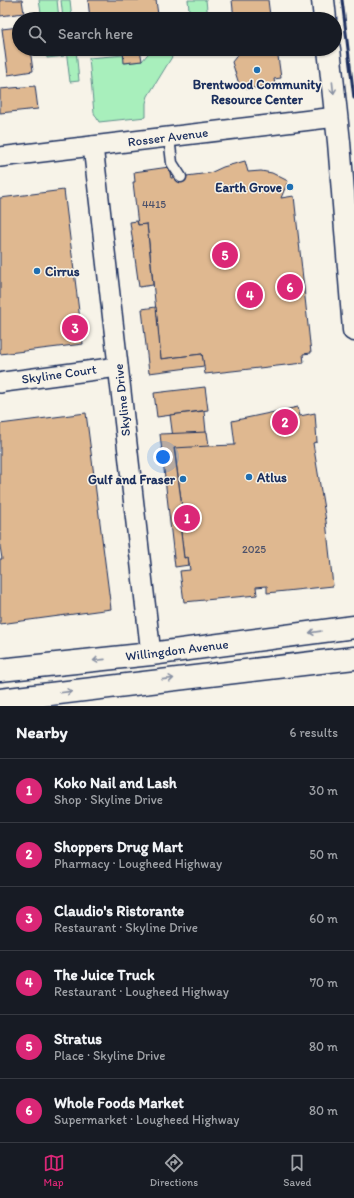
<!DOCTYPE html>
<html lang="en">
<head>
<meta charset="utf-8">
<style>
  body { margin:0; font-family:Itim,sans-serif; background:#20242c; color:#f1f3f6 }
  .you { position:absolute; left:163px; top:457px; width:14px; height:14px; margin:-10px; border:3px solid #fff; border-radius:50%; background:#1a73e8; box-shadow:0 0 0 6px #1a73e833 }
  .badge { display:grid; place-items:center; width:26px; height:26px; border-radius:50%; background:#db2777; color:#fff; font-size:13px; font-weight:700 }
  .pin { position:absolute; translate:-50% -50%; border:2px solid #fff; box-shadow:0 1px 4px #0006 }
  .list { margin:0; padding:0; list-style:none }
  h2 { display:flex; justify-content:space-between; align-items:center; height:52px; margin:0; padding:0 16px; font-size:17px }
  h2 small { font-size:13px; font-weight:400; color:#9ea1a6 }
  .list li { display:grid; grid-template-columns:26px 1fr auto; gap:12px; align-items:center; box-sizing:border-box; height:64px; padding:0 16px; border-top:1px solid #363941 }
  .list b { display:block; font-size:15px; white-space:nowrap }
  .list p { margin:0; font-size:13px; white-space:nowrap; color:#9ea1a6 }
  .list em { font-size:13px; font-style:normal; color:#9ea1a6 }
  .icon { flex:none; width:22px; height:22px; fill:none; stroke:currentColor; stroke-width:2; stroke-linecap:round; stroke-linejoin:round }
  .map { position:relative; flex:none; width:354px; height:706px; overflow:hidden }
  .search { position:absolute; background:#171b24; box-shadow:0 1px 3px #0004; left:12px; right:12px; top:12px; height:44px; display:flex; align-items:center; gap:10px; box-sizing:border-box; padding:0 14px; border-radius:22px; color:#9ea1a6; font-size:15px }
  .sheet { height:436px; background:#171b24 }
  nav { display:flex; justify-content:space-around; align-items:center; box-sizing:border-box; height:56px; border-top:1px solid #363941; background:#171b24; font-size:11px; color:#9ea1a6 }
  nav a { display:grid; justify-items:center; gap:2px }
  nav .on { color:#db2777 }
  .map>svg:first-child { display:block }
</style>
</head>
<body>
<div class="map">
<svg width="354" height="706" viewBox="0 0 354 706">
  <rect width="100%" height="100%" fill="#f7f3e8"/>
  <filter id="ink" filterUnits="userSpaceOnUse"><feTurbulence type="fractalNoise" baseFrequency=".025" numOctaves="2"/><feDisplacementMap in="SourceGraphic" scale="8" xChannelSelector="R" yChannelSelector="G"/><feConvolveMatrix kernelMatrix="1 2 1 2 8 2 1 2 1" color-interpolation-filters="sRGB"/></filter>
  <g filter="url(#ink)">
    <g fill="#a8efbc" stroke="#628f8d">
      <path d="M39,0h18l2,19h-17z"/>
      <path d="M61,0h9l2,19h-9z"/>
      <path d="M188,0h18l2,19h-18z"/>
      <path d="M46,49h17l1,7 -17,2z"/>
      <path d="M66,49h10l3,32 -9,1z"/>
      <path d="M152,49h23v3l-27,44 -2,7v14l-47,5 -5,-9 -5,-55 35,-3 1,8 17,-2z"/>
    </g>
    <g fill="#dfb890" stroke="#1b2f5e">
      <path d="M0,0h22l2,13 -24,3z"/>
      <path d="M88,0h68l2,15 9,-1v5h-77z"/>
      <path d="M232,0h36l2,16 -21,3h-15z"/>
      <path d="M19,27v22h11l3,22 -25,4 -6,-46z"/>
      <path d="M123,49h17l2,12 -18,2z"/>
      <path d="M242,49h35l4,29 -7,1 1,6 -29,4 -2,-6 -5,1 -7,-22z"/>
      <path d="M35,86l3,23 -38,4v-24z"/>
      <path d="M245,161l3,11 13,-1 11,2 16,8 -7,17 13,-2 17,157 -8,1 1,9 -99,11 -3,-20 -41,5 -14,-135 -9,1 -5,-43h2l-1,-10 35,-5 2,11 39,-5 13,-6z"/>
      <path d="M64,190l19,154 -83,10v-156z"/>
      <path d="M137,221l1,4 9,-1 6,61 -14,2 -9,-65z"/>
      <path d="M156,307l5,52 41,-5 2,12 -55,7 -7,-64z"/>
      <path d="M205,387l3,23 -51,7 -3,-24z"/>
      <path d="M298,407l2,9 15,-3 2,29 -4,1 13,78 7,65 -66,7v-7l-11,1 1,8 -73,7 -4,-31 10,-1 -2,-13 -4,1 -6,-50 4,-1 -12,-92 34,-4 2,21 3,14 26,-1 -3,-24z"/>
      <path d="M86,413l25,196 -111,15v-65h2l-2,-13v-122z"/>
      <path d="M207,432l2,14 -35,2 8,59 -4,1 6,50 4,-1 1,8 -14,2 -15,-133z"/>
    </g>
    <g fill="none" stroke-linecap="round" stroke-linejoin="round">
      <defs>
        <path id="lane" d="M169,137l3,26 9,14"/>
        <g id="street">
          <path d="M93,146l58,508"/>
          <path d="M0,157l336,-40"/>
          <path d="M0,383l4,-1 114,-15"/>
        </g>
        <g id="secondary">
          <path d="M0,670l151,-16 203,-27"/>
          <path d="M0,700l354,-42"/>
        </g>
        <g id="primary">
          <path d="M323,0l2,19"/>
          <path d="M329,49l10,93 15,188"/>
        </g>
      </defs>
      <use href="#lane" stroke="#1b2f5e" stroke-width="13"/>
      <use href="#street" stroke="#1b2f5e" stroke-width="22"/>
      <use href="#secondary" stroke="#1b2f5e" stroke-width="25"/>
      <use href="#primary" stroke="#1b2f5e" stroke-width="25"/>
      <use href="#lane" stroke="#f7f3e8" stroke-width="10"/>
      <use href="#street" stroke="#f7f3e8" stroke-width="19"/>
      <use href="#secondary" stroke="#f7f3e8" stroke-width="22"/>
      <use href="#primary" stroke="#f7f3e8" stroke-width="22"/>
      <path stroke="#1b2f5e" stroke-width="3" d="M342,0l12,98"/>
    </g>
    <defs><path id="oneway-shaft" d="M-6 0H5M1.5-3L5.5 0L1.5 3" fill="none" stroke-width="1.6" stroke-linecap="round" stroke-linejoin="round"/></defs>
    <g stroke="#8991a3">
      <use href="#oneway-shaft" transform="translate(333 88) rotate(84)"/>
      <use href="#oneway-shaft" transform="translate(315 632) rotate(172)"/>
      <use href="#oneway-shaft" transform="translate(99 660) rotate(174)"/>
      <use href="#oneway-shaft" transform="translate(168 679) rotate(-6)"/>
      <use href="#oneway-shaft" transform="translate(66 692) rotate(-7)"/>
    </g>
  </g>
  <g fill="#1f6fb2" stroke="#f7f3e8" stroke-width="1.5">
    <circle cx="257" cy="70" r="4"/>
    <circle cx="290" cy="187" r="4"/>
    <circle cx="37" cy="271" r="4"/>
    <circle cx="249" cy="477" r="4"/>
    <circle cx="183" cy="479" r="4"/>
  </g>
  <g text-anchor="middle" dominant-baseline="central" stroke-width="3" stroke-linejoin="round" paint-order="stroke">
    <g font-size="11" fill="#4c516a">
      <text x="154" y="204">4415</text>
      <text x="254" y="549">2025</text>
    </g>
    <g font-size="13" font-weight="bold" fill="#1b2f5e" stroke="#f7f3e8" text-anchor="end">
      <text x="257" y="84" text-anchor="middle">Brentwood Community<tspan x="257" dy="15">Resource Center</tspan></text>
      <text x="282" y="187">Earth Grove</text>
      <text x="45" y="271" text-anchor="start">Cirrus</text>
      <text x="257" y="477" text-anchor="start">Atlus</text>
      <text x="175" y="479">Gulf and Fraser</text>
    </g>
    <g font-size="13" fill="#1b2f5e" stroke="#f7f3e8">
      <text transform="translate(168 137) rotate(-7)">Rosser Avenue</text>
      <text transform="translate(59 374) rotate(-8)">Skyline Court</text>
      <text transform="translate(122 400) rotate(-96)">Skyline Drive</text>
      <text transform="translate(177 650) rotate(-7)">Willingdon Avenue</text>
    </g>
  </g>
</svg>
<div class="you"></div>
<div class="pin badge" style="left:187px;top:518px">1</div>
<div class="pin badge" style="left:285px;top:422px">2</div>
<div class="pin badge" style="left:75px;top:328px">3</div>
<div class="pin badge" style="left:250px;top:295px">4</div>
<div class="pin badge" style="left:225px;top:255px">5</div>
<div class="pin badge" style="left:290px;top:287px">6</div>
<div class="search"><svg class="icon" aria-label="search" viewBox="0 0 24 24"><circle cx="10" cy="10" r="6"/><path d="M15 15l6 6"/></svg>Search here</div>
</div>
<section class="sheet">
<h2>Nearby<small>6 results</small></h2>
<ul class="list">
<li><span class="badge">1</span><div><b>Koko Nail and Lash</b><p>Shop · Skyline Drive</p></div><em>30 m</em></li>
<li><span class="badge">2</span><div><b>Shoppers Drug Mart</b><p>Pharmacy · Lougheed Highway</p></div><em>50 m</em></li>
<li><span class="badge">3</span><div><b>Claudio's Ristorante</b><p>Restaurant · Skyline Drive</p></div><em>60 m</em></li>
<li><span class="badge">4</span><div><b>The Juice Truck</b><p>Restaurant · Lougheed Highway</p></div><em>70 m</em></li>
<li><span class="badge">5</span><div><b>Stratus</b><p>Place · Skyline Drive</p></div><em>80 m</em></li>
<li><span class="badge">6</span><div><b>Whole Foods Market</b><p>Supermarket · Lougheed Highway</p></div><em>80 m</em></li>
</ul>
</section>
<nav>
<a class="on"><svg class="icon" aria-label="map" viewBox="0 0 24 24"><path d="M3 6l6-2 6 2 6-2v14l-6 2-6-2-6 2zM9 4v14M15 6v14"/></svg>Map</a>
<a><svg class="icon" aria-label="directions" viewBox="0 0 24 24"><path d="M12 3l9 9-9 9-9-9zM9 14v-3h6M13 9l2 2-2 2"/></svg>Directions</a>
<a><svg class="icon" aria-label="saved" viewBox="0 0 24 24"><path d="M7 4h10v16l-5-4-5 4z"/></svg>Saved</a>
</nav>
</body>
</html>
